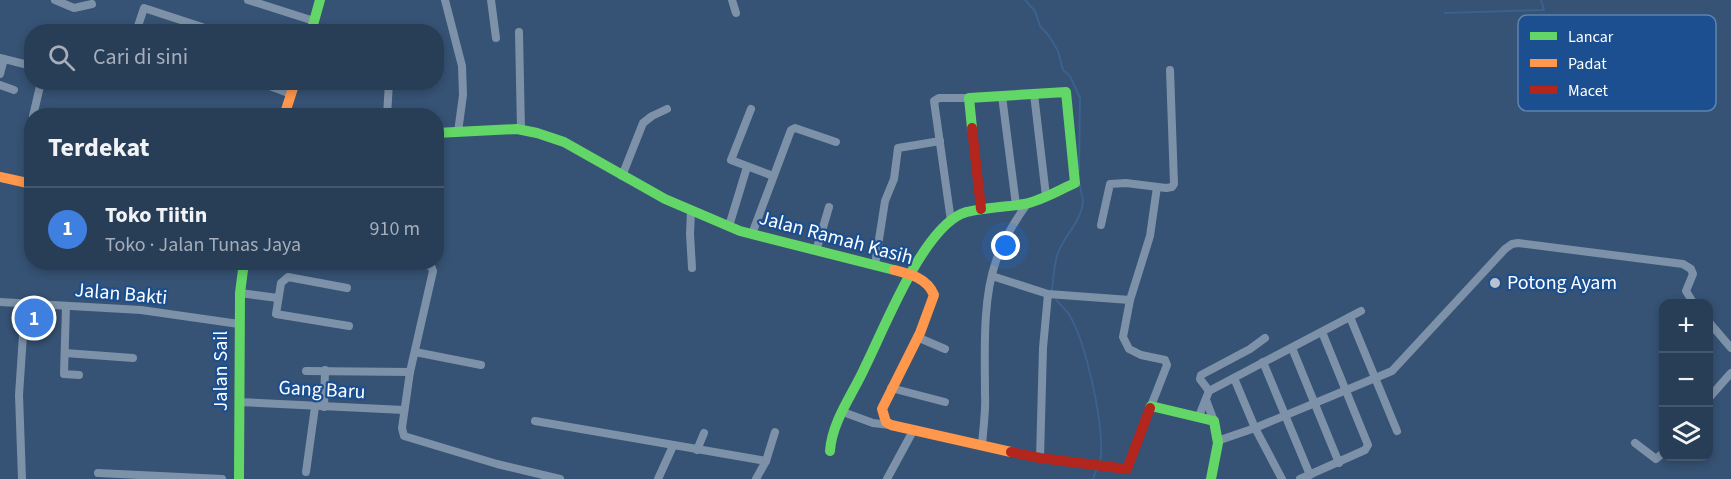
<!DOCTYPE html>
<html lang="id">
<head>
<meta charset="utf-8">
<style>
  body { margin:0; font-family:"Source Sans 3",sans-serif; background:#344961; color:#f1f3f6 }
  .controls { position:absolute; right:18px; bottom:18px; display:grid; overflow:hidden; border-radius:12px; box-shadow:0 3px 9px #0003 }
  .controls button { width:54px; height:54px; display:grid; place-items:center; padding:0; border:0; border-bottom:2px solid #44576d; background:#283e57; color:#f1f3f6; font:30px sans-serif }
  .you { position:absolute; left:1006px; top:246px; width:21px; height:21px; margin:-15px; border:4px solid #fff; border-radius:50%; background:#1a73e8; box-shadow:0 0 0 9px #1a73e833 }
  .badge { display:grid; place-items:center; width:39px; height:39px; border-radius:50%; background:#95b2f1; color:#fff; font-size:20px; font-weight:700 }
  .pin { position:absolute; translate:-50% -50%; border:3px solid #fff; box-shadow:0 2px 6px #0006 }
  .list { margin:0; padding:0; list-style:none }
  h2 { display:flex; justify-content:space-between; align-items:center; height:78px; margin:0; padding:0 24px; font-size:26px }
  h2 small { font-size:20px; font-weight:400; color:#a5aeba }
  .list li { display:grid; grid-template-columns:39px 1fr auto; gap:18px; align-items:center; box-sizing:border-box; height:84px; padding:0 24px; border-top:2px solid #44576d }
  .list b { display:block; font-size:22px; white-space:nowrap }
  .list p { margin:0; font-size:20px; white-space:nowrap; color:#a5aeba }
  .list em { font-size:20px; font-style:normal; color:#a5aeba }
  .icon { flex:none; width:33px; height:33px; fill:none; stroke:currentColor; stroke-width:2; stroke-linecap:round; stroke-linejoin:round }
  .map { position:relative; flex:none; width:1731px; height:479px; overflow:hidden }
  .search { position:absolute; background:#283e57; box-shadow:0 3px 9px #0003; left:24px; top:24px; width:420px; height:66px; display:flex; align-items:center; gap:15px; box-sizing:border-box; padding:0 21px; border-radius:24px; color:#a5aeba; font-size:22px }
  .panel { position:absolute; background:#283e57; box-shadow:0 3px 9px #0003; left:24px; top:108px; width:420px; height:162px; border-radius:24px }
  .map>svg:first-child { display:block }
</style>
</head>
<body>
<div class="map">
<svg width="1731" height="479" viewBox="0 0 1731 479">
  <rect width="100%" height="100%" fill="#365274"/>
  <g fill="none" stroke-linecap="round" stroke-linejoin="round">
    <g stroke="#3b618d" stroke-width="2">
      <path d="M1025,0l10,11 5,15 9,10 9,15 5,19 7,6 10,22 -1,74"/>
      <path d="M1445,13l99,-3 -3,-10"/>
      <path d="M1052,290c2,-13 1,-23 6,-37 6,-17 23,-31 25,-51 0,-5 -3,-12 -3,-18"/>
      <path d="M1056,299c3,5 8,9 12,14 18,27 38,118 32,150"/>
      <path d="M1093,479l3,-8"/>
    </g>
    <g stroke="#7d92a8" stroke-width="8">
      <path d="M55,0l19,8 18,-4"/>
      <path d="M248,0l66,21"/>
      <path d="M445,0l17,66 1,29 -5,37"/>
      <path d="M491,0l5,38"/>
      <path d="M732,0l4,13"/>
      <path d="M136,32l8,-24 58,19 -2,5"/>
      <path d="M404,32l1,-3"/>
      <path d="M519,32l2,98"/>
      <path d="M0,58l32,8"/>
      <path d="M0,74l4,-15"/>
      <path d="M259,82l32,12"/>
      <path d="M0,85l14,5"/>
      <path d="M1034,94l12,102"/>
      <path d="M1002,96l14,109"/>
      <path d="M751,109l-20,51 42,16"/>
      <path d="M33,116l8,-34"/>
      <path d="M387,116l2,-34"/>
      <path d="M622,176l21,-53 9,-7 15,-7"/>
      <path d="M691,210l-1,24 2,34"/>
      <path d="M951,221l-17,-120 5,-3h30"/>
      <path d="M1101,225l9,-41 16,-1 40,5 6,-1 2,-3 -4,-114"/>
      <path d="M729,226l18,-59"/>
      <path d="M752,234l39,-104 4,-2 41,14"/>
      <path d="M816,251l13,-44"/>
      <path d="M414,262l17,4 2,5 -23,101 -8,56 2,8 93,28 63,15"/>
      <path d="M875,265l10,-64 9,-22 4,-31 42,-7"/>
      <path d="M992,276l56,18 82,6"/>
      <path d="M347,288l-59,-11 -7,6 -5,31 73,12"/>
      <path d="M240,293l38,5"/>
      <path d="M0,302l141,8 98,14"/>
      <path d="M66,306l-2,68 15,1"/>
      <path d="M1350,317l47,114"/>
      <path d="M1708,321l23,27"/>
      <path d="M917,337l28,12"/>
      <path d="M1292,348l47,115"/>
      <path d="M415,352l66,13"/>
      <path d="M65,353l68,5"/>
      <path d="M1263,362l47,113"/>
      <path d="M306,371l104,1"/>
      <path d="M1234,378l21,50 27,51"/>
      <path d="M891,388l54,14"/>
      <path d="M1209,391l-9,-12 1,-4 49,-26 15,-11"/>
      <path d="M1708,399l23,-26"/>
      <path d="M1206,400l8,21"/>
      <path d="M239,402l165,8"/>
      <path d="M1151,406l16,-41 -2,-5 -24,-5 -12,-6 -6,-12 7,-37 20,-64 7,-49"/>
      <path d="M324,407l1,-37"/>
      <path d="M843,412l30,11 17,2"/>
      <path d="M1199,416l10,-25 152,-80"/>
      <path d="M535,421l231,40"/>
      <path d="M1220,440l35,-12 137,-57 113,-122 7,-5 6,-1 165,21 8,5 2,5 -7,17 8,13"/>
      <path d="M1635,443l21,16 8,-7"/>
      <path d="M982,446c1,-17 4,-34 3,-51 0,-41 -3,-95 11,-134 7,-21 18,-39 31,-57"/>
      <path d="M697,450l7,-17"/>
      <path d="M1040,458l3,-110 5,-54"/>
      <path d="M306,472l9,-65"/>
      <path d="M98,473l124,6"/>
      <path d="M22,479l-3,-84 6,-90"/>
      <path d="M658,479l15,-33"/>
      <path d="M756,479l10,-18 9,-29"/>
      <path d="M887,479l26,-48"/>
      <path d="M1300,479l65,-29 3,-5 -46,-113"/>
    </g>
    <g stroke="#63d668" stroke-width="10">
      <path d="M311,32l9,-32"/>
      <path d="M436,133l81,-4 20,4 27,9 101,57 75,32 154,39"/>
      <path d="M1150,408l1,-2 63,15 4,22 -7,36"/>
      <path d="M830,451c2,-30 23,-57 35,-84 20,-40 56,-134 96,-153 12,-6 48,-7 63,-10 17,-3 35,-14 51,-21l-9,-91 -97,6 3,30"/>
      <path d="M239,479l1,-186 4,-31"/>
    </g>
    <g stroke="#ff974d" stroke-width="10">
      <path d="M284,116l11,-34"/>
      <path d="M0,177l32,7"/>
      <path d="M894,270c16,4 33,8 40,25l-14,38 -38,76 4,13 5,3 120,27"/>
    </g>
    <g stroke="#b3261e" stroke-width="10">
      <path d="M972,128l9,81"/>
      <path d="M1011,452l29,6 87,11 23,-61"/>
    </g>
  </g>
  <circle fill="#b9c2ce" stroke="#1b4f8f" stroke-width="2" cx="1495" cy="283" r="6"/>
  <g text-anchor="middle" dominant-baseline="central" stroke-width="4.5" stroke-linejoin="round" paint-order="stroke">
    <g font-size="20" fill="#fff" stroke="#1b4f8f">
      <text transform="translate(836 238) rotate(15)">Jalan Ramah Kasih</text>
      <text transform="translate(121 294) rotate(5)">Jalan Bakti</text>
      <text transform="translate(221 371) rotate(-90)">Jalan Sail</text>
      <text transform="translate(322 390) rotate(3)">Gang Baru</text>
    </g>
    <g font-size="20" fill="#fff" stroke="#1b4f8f" text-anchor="start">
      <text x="1507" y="283">Potong Ayam</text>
    </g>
  </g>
  <rect x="1518" y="15" width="198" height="96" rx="9" fill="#1b4f8f" stroke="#5f84b1" stroke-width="1.5"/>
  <rect x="1530" y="32" width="27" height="8" fill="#63d668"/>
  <rect x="1530" y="59" width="27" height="8" fill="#ff974d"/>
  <rect x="1530" y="86" width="27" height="8" fill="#b3261e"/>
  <g font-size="16" fill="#fff">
    <text x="1568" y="42">Lancar</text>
    <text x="1568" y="69">Padat</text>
    <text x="1568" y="96">Macet</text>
  </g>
</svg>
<div class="controls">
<button>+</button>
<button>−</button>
<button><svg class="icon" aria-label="layers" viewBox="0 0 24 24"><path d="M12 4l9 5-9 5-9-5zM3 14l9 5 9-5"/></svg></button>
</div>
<div class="you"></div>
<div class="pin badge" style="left:34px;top:318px;background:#3f7fe0">1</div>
<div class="search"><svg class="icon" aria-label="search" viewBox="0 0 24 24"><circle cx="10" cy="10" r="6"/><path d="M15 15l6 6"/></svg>Cari di sini</div>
<section class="panel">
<h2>Terdekat<small></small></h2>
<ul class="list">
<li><span class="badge" style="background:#3f7fe0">1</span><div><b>Toko Tiitin</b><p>Toko · Jalan Tunas Jaya</p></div><em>910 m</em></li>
</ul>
</section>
</div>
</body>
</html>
